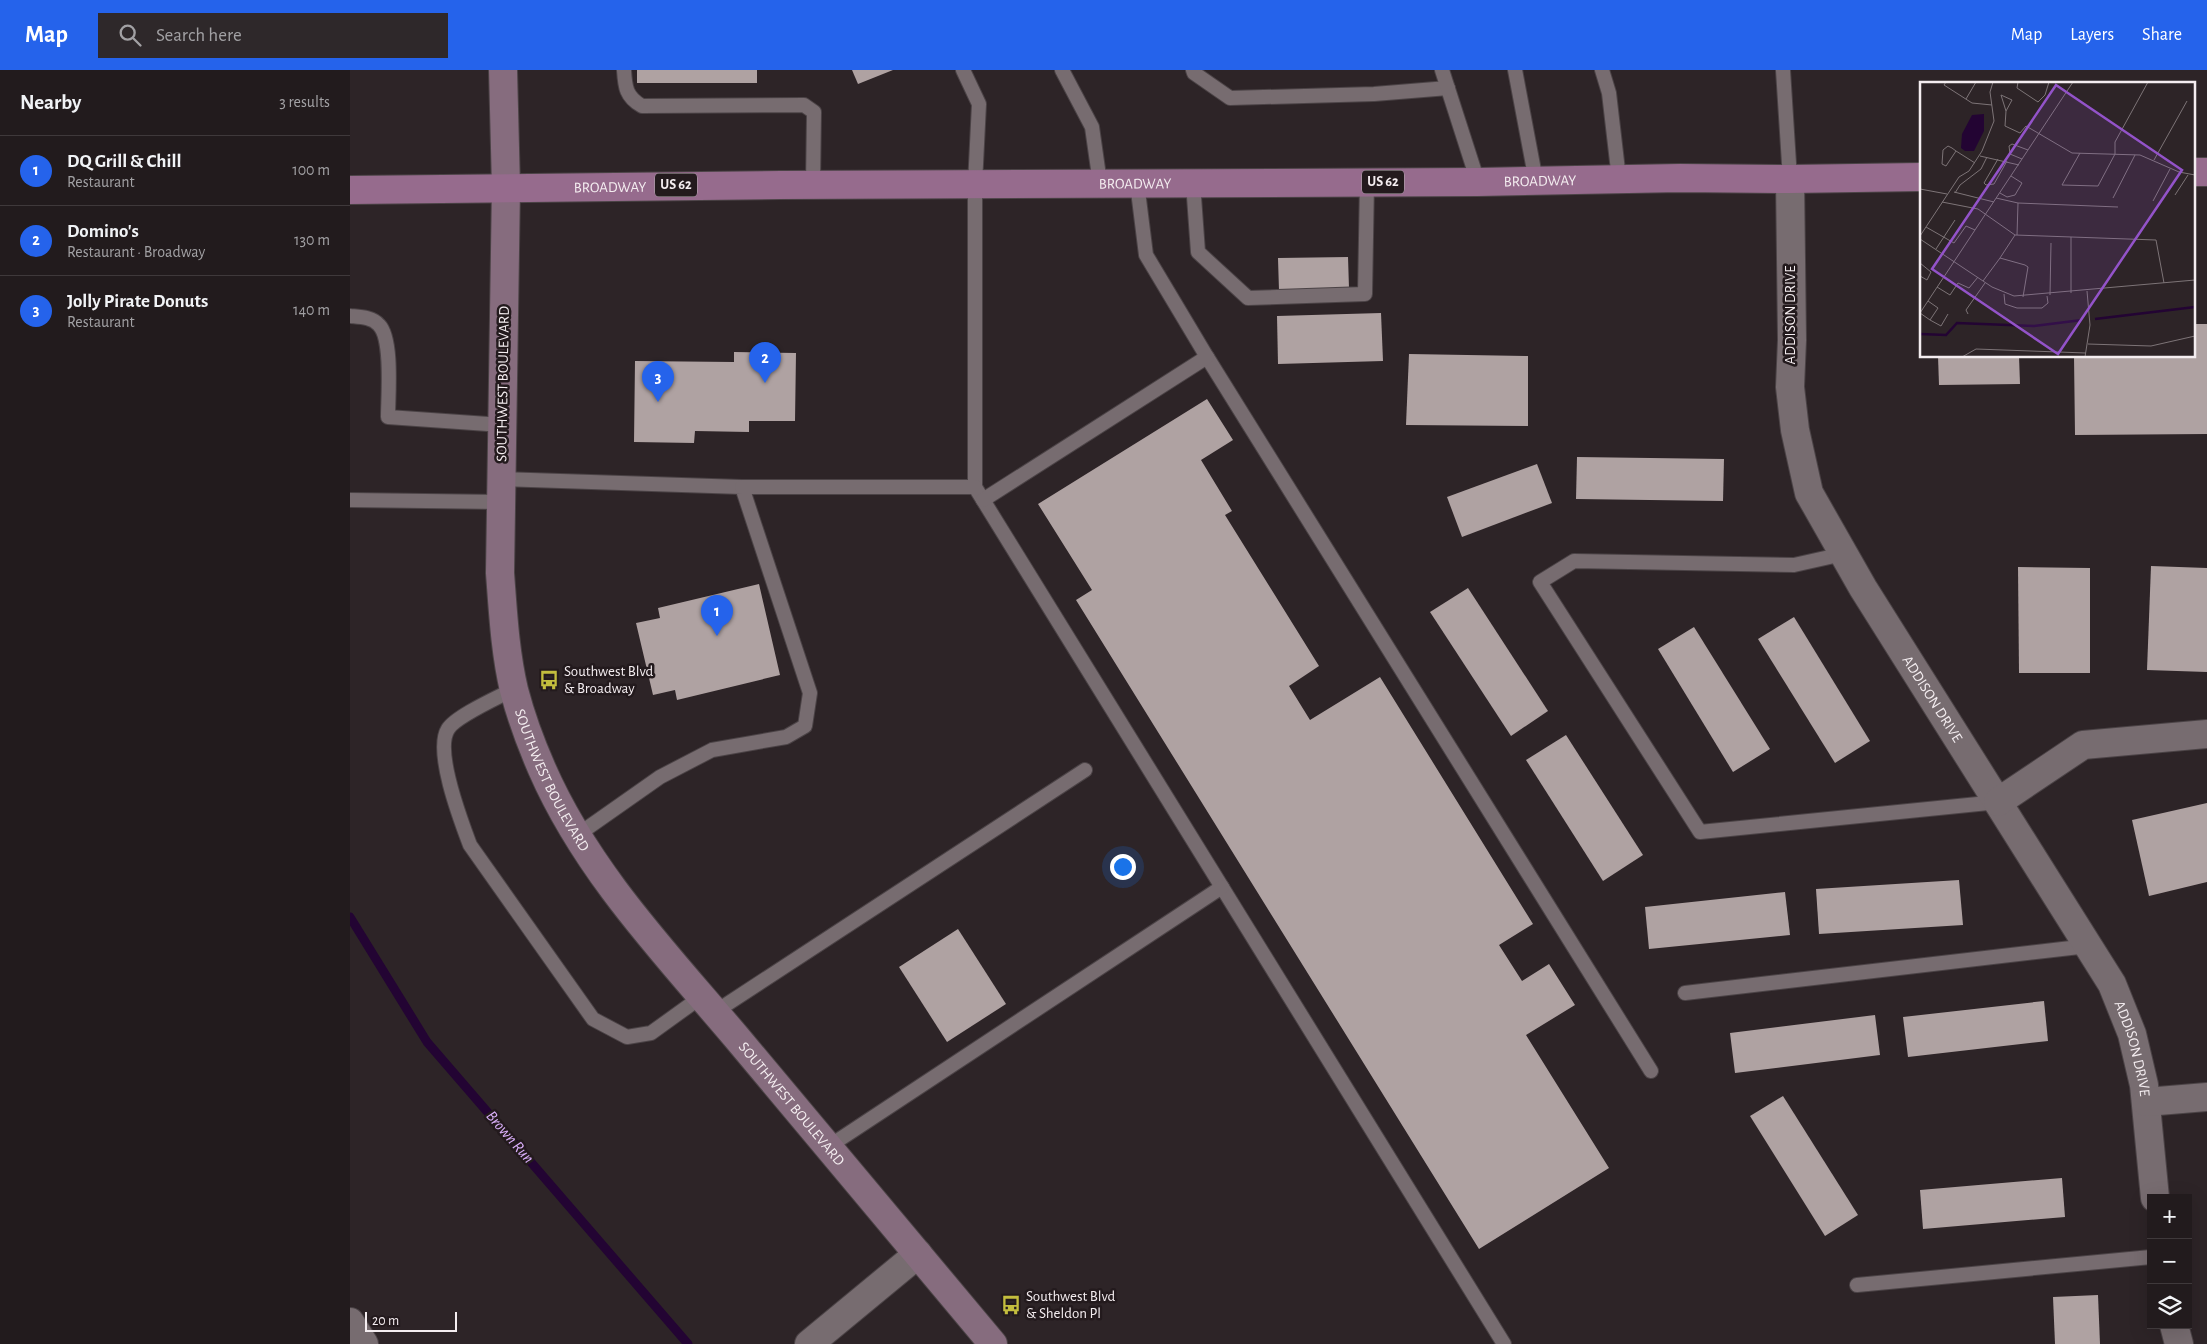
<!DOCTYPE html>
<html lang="en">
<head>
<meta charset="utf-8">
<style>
  body { margin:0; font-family:"Alegreya Sans",sans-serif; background:#2e282a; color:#f1f3f6 }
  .controls { position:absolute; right:15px; bottom:15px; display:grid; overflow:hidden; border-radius:0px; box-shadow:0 5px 20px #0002 }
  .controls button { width:45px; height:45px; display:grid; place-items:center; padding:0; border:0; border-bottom:1px solid #3f393b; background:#221b1d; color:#f1f3f6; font:25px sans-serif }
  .scale { position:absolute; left:15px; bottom:12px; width:92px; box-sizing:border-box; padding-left:5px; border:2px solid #f4edf0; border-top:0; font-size:14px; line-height:18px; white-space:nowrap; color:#f4edf0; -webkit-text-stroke:4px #231a1d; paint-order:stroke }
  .you { position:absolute; left:772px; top:796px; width:18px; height:18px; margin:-12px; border:4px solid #fff; border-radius:50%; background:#1a73e8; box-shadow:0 0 0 8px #1a73e833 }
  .badge { display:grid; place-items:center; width:32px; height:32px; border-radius:50%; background:#2563eb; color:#fff; font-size:16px; font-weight:700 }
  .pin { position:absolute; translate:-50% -41px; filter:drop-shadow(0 1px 2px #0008) }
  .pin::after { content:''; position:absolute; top:26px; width:18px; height:15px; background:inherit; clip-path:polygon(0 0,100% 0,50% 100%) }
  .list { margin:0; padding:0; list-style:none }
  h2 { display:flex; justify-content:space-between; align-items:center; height:65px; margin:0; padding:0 20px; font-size:21px }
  h2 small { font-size:16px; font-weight:400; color:#a2a1a4 }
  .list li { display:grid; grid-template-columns:32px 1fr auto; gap:15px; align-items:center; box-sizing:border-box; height:70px; padding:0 20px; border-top:1px solid #3f393b }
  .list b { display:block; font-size:19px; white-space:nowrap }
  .list p { margin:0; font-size:16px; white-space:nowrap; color:#a2a1a4 }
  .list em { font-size:16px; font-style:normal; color:#a2a1a4 }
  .icon { flex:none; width:28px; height:28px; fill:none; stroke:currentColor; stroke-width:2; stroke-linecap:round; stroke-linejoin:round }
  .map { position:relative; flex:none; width:1857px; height:1274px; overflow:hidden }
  header { display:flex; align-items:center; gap:30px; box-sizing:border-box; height:70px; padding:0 25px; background:#2563eb; color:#fff }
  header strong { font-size:24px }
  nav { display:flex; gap:28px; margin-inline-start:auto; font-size:18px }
  .search { width:350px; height:45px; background:#2e282a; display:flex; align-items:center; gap:12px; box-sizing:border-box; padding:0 18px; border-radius:0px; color:#a2a1a4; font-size:19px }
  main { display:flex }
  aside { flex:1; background:#221b1d }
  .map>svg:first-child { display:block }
</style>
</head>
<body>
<header>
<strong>Map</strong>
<div class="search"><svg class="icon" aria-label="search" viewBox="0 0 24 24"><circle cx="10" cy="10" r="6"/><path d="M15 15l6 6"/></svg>Search here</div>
<nav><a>Map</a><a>Layers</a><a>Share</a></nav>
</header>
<main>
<aside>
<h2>Nearby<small>3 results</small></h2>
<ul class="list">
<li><span class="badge">1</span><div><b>DQ Grill &amp; Chill</b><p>Restaurant</p></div><em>100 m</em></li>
<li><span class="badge">2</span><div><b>Domino's</b><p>Restaurant · Broadway</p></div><em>130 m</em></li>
<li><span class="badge">3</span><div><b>Jolly Pirate Donuts</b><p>Restaurant</p></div><em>140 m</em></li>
</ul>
</aside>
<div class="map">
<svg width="1857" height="1274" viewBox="0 0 1857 1274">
  <rect width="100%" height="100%" fill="#2d2427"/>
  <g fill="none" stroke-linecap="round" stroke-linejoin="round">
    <path stroke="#230433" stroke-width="9" d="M0,847l77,125 261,302"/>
  </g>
  <g fill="#afa2a2">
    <rect x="287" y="0" width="120" height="13"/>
    <path d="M502,0h41l-35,14z"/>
    <path d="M998,187l1,32 -70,2 -1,-33z"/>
    <path d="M1031,243l2,48 -105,3 -1,-48z"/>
    <path d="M1843,254h14v110l-132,1 -1,-79h119z"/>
    <path d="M384,282l62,1 -1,68h-46v11l-54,-1 -1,12 -60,-1 1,-81 99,1z"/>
    <path d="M1059,284l119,2v70l-122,-1z"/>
    <path d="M1588,286h81l1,28 -81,1z"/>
    <path d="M857,329l26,41 -32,20 31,51 -7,4 94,151 -30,20 21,34 70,-43 153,247 -34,21 23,36 27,-17 26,41 -49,30 83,133 -130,81 -403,-649 16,-10 -54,-86z"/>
    <path d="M1227,387l147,2 -1,42 -147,-2z"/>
    <path d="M1187,394l15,39 -90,34 -15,-40z"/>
    <path d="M1801,496l56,2v104l-60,-2z"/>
    <path d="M1668,497l72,1v105h-71z"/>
    <path d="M409,514l21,91 -103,25 -2,-10 -22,5 -17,-72 24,-5 -2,-10z"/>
    <path d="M1118,518l80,123 -37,25 -81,-124z"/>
    <path d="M1444,547l76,124 -35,22 -77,-124z"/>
    <path d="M1344,557l76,122 -37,23 -75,-123z"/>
    <path d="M1216,665l77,120 -40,26 -77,-121z"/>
    <path d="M1857,733v79l-58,14 -17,-76z"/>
    <path d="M1609,810l4,45 -144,9 -3,-45z"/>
    <path d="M1435,822l5,43 -141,14 -4,-42z"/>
    <path d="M608,859l48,75 -59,38 -48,-75z"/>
    <path d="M1694,931l4,40 -140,16 -5,-40z"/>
    <path d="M1525,945l5,40 -145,18 -5,-40z"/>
    <path d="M1433,1026l75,119 -33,21 -75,-120z"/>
    <path d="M1712,1108l3,39 -142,12 -3,-39z"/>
    <path d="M1748,1225l2,49h-45l-2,-47z"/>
  </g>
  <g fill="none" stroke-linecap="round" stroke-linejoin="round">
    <defs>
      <g id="lane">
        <path d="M274,0c1,17 2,27 18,36l162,-1 10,7 -1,73"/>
        <path d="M613,0l16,34 -4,80v303"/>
        <path d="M712,0l30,57 8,56"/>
        <path d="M843,0l1,3 36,25 144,-4 74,-6"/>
        <path d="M1092,0l36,112"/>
        <path d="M1165,0l21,111"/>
        <path d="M1252,0l7,23 10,86"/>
        <path d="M1433,0l7,109"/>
        <path d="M843,113l5,69 50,46 117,-4 2,-112"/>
        <path d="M0,246c10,1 22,1 29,9 14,14 9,72 9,92l114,8"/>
        <path d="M857,287l444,714"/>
        <path d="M151,409l241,8 68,206 -5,33 -19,11 -74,13 -52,27 -84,59"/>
        <path d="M392,417h233l529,857"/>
        <path d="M0,430l151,2"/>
        <path d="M633,430l224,-143 -61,-102 -9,-72"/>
        <path d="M1493,484l-49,11 -220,-4 -34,21 160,250 298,-30"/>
        <path d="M164,619c-15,8 -58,27 -66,40 -14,22 13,92 22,116l123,174 34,18 24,-4 50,-36"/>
        <path d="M1335,923l403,-47"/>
        <path d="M365,942l370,-242"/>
        <path d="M478,1077l394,-260"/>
        <path d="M1507,1215l294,-28"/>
      </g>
      <g id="street">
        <path id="s1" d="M1440,109l2,161 -2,47 5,43 14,63 54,95 249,396 20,50 12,51 11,113"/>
        <path d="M1648,732l85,-57 124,-11"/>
        <path d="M1796,1032l61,-5"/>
        <path d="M0,1252l14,22"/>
        <path d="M1824,1255l5,19"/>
        <path d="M459,1274l109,-90"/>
      </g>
      <g id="secondary">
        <path id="s2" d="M153,0l3,117 -6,386c3,39 5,79 14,117 7,27 17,54 28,79 45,103 124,185 195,269 85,102 170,204 256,306"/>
      </g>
      <g id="primary">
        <path d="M1843,102h14"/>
        <path id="s3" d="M0,120l431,-5 697,-3 202,-4 110,1 131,-2"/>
      </g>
    </defs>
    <use href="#lane" stroke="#4b4346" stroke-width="16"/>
    <use href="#street" stroke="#4b4346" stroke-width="30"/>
    <use href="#secondary" stroke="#4b4346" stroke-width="30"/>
    <use href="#primary" stroke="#4b4346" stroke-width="30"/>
    <use href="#lane" stroke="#776c70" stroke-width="14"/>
    <use href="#street" stroke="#776c70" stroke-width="28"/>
    <use href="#secondary" stroke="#866c7e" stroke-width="28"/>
    <use href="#primary" stroke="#966b8d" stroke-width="28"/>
  </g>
  <defs>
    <symbol id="bus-bare" viewBox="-9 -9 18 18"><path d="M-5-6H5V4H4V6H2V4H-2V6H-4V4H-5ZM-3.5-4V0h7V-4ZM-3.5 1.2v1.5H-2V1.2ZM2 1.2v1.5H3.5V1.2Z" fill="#c3bd3e" stroke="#231a1d" stroke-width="2.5" paint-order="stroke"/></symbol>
  </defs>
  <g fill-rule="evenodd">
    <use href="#bus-bare" x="185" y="596" width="28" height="28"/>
    <use href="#bus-bare" x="647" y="1221" width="28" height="28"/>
  </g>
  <g text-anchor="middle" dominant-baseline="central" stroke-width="5" stroke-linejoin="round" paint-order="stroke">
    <g fill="#231a1d" stroke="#b5aeb1" stroke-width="1">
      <rect x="1012" y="100.5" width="42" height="23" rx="4"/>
      <rect x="305" y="103.5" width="42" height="23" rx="4"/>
    </g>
    <g font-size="14" font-weight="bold" fill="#f4edf0">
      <text x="1033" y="112">US 62</text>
      <text x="326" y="115">US 62</text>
    </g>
    <g font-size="15" fill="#f4edf0" stroke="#231a1d">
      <text stroke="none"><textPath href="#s3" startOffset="1190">BROADWAY</textPath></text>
      <text stroke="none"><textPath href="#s3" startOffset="785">BROADWAY</textPath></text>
      <text stroke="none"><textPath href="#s3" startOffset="260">BROADWAY</textPath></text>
      <text transform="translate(1440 245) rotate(-90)">ADDISON DRIVE</text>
      <text transform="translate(153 314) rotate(-89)">SOUTHWEST BOULEVARD</text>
      <text stroke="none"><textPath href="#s1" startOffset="556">ADDISON DRIVE</textPath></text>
      <text stroke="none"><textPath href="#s2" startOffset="719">SOUTHWEST BOULEVARD</textPath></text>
      <text stroke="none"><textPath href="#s1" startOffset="961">ADDISON DRIVE</textPath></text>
      <text stroke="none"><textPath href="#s2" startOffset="1124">SOUTHWEST BOULEVARD</textPath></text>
    </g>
    <g font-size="15" fill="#f4edf0" stroke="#231a1d" text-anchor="start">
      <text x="214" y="601">Southwest Blvd<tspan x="214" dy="17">&amp; Broadway</tspan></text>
      <text x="676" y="1226">Southwest Blvd<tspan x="676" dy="17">&amp; Sheldon Pl</tspan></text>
    </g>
    <g font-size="16" font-style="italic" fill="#dbb0fb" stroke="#231a1d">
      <text transform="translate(160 1067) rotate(49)">Brown Run</text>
    </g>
  </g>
  <g transform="translate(1570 12)">
    <rect width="275" height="275" fill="#2d2427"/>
    <path d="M64,32v17l-10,20h-9l-4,-3 1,-14 10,-19z" fill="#230433"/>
    <path fill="none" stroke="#230433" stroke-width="2.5" d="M175,237l100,-12M0,252l26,1 11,-12 77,3 48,-6"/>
    <path fill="none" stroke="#7d7477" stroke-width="1" d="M26,0l-2,3 28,18 20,2M98,0l-1,6 21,14 7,-7 4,-13M46,17l10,-17M86,29l6,-11 -11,-5 5,16 -1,15 15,7 6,-7 46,27 68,2 39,17 16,3M36,69l-10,15 -4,-2 1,-14 5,-4 4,2 4,3 19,12M160,71l-18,32 36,1 17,-32v-12l33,-60M60,74l39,9M78,77l-14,24 2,2 8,-1 13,-23M102,77l-12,-5 -1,-8 3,-2 16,6M234,78l33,-59M0,107l27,5M34,110l40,10M35,111l5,-8 21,-16 6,-12M80,111l7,4 8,-2 7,-12 -11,-7M255,113l13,-20M76,116l22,5 -1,32M193,116l22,-43M233,119l17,-32M22,120l36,7 37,26M98,121l100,4M6,145l28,16 12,-17 9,4M0,154l39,-59 10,-6 13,-20 12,-30 -4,-29 3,-10M0,157l72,48 22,9 181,-16M16,167l19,-29M80,176l15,-23 141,5 8,43M0,181l11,9 -4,8 -7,-4M63,199l17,-23 25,7 3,2 -5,30M17,205l13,8 8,-12 11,5 9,-11M151,211v-56M84,212l1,10 12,4h25l6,-5 -1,-7M130,213l1,-52M0,231l10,7 8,-12 -10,-7M0,231l153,-231M48,232l-2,-4 19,-27M10,238l11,6 7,-12M168,262l63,2 44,-10M42,275l14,-8 110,4M165,275l5,-32 -3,-34"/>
    <path fill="#9353c9" fill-opacity="0.15" stroke="#9353c9" stroke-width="2.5" d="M136,3l126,85 -124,184 -126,-85z"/>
    <rect width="275" height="275" fill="none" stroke="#f4edf0" stroke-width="2.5"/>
  </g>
</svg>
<div class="controls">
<button>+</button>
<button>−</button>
<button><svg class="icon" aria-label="layers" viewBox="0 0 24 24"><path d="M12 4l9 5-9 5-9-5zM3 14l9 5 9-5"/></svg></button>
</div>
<div class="scale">20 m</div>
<div class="you"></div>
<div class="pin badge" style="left:367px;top:566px">1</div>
<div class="pin badge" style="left:415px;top:313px">2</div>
<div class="pin badge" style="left:308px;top:332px">3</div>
</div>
</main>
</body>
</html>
